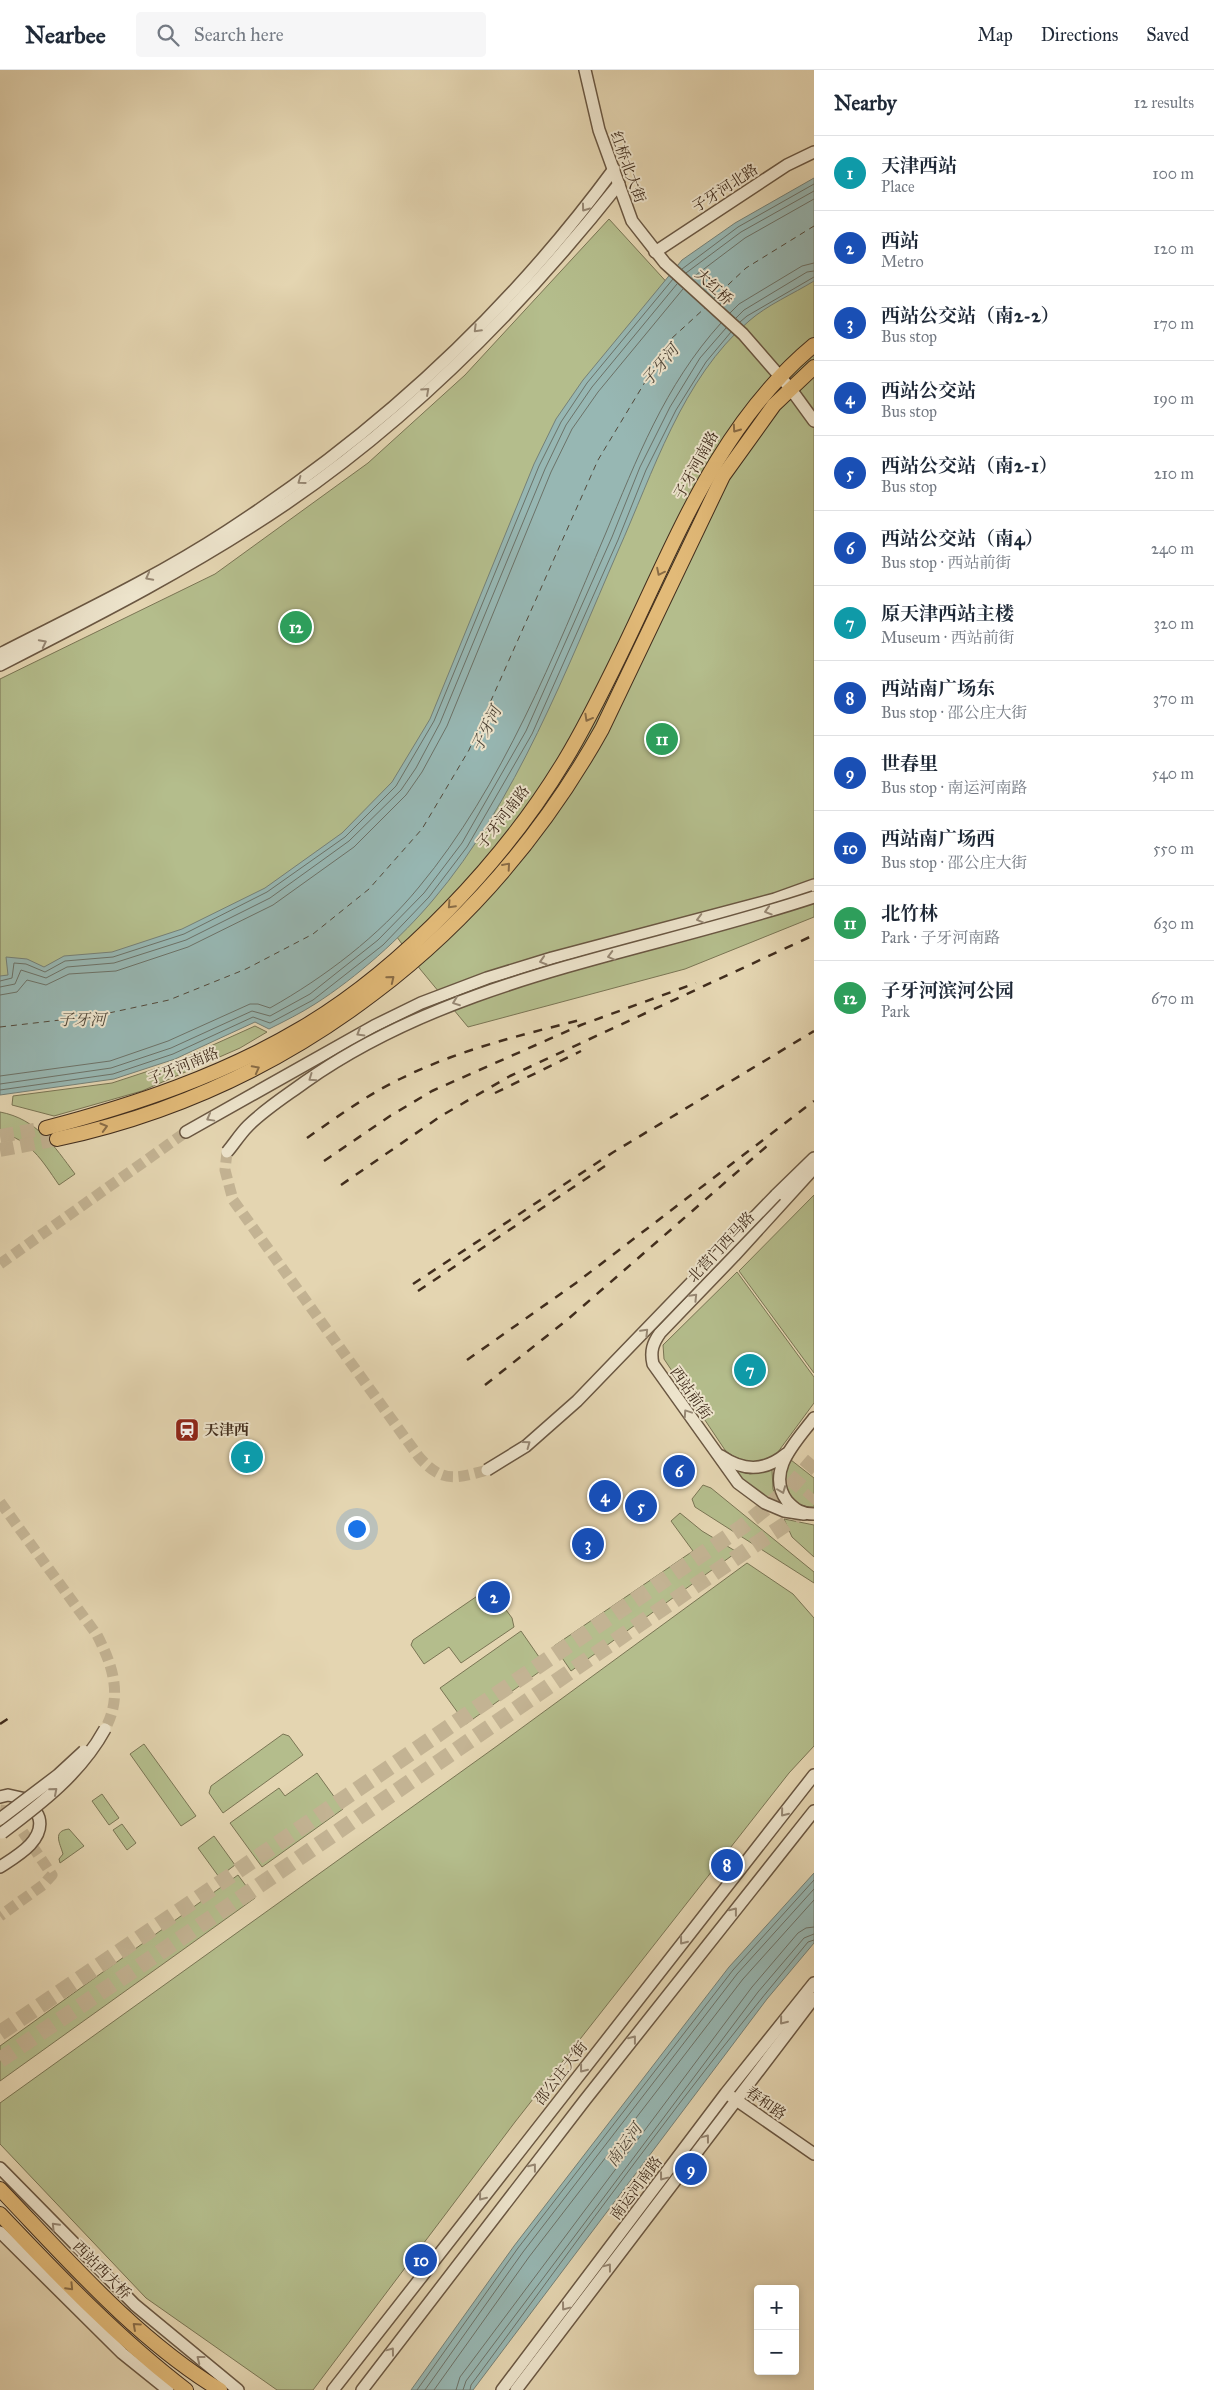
<!DOCTYPE html>
<html lang="en">
<head>
<meta charset="utf-8">
<style>
  body { margin:0; font-family:"IM FELL Great Primer","Noto Serif SC",serif; background:#f6f6f7; color:#1f2937 }
  .controls { position:absolute; right:15px; bottom:15px; display:grid; overflow:hidden; border-radius:5px; box-shadow:0 2px 8px #0003 }
  .controls button { width:45px; height:45px; display:grid; place-items:center; padding:0; border:0; border-bottom:1px solid #e0e1e3; background:#fff; color:#1f2937; font:25px sans-serif }
  .you { position:absolute; left:356px; top:1458px; width:18px; height:18px; margin:-12px; border:4px solid #fff; border-radius:50%; background:#1a73e8; box-shadow:0 0 0 8px #1a73e833 }
  .badge { display:grid; place-items:center; width:32px; height:32px; border-radius:50%; background:#b45309; color:#fff; font-size:16px; font-weight:700 }
  .pin { position:absolute; translate:-50% -50%; border:2px solid #fff; box-shadow:0 1px 5px #0006 }
  .list { margin:0; padding:0; list-style:none }
  h2 { display:flex; justify-content:space-between; align-items:center; height:65px; margin:0; padding:0 20px; font-size:21px }
  h2 small { font-size:16px; font-weight:400; color:#747a83 }
  .list li { display:grid; grid-template-columns:32px 1fr auto; gap:15px; align-items:center; box-sizing:border-box; height:75px; padding:0 20px; border-top:1px solid #e0e1e3 }
  .list b { display:block; font-size:19px; white-space:nowrap }
  .list p { margin:0; font-size:16px; white-space:nowrap; color:#747a83 }
  .list em { font-size:16px; font-style:normal; color:#747a83 }
  .icon { flex:none; width:28px; height:28px; fill:none; stroke:currentColor; stroke-width:2; stroke-linecap:round; stroke-linejoin:round }
  .map { position:relative; flex:none; width:814px; height:2320px; overflow:hidden }
  header { display:flex; align-items:center; gap:30px; box-sizing:border-box; height:70px; padding:0 25px; background:#fff; border-bottom:1px solid #e0e1e3 }
  header strong { font-size:24px }
  nav { display:flex; gap:28px; margin-inline-start:auto; font-size:18px }
  .search { width:350px; height:45px; background:#f6f6f7; display:flex; align-items:center; gap:12px; box-sizing:border-box; padding:0 18px; border-radius:5px; color:#747a83; font-size:19px }
  main { display:flex }
  aside { flex:1; background:#fff }
  .map>svg:first-child { display:block }
</style>
</head>
<body>
<header>
<strong>Nearbee</strong>
<div class="search"><svg class="icon" aria-label="search" viewBox="0 0 24 24"><circle cx="10" cy="10" r="6"/><path d="M15 15l6 6"/></svg>Search here</div>
<nav><a>Map</a><a>Directions</a><a>Saved</a></nav>
</header>
<main>
<div class="map">
<svg width="814" height="2320" viewBox="0 0 814 2320">
  <rect width="100%" height="100%" fill="#e4d5b1"/>
  <filter id="stains"><feTurbulence type="fractalNoise" baseFrequency=".004" numOctaves="4"/><feColorMatrix values="0 0 0 0 .2 0 0 0 0 .09 0 0 0 0 .02 0 0 0 .5 -.17"/></filter>
  <radialGradient id="worn" r=".72"><stop offset=".6" stop-color="#630" stop-opacity="0"/><stop offset="1" stop-color="#630" stop-opacity=".3"/></radialGradient>
  <g fill="#b4bd8c" stroke="#7a7554">
    <path d="M609,149l63,69 -246,470 -174,158 -252,78v-315l215,-105 153,-111 97,-88z"/>
    <path d="M814,203v644l-129,52 -217,58 -48,-58 -31,-43 274,-506 87,-109z"/>
    <path d="M255,956l12,6 -27,16 -98,43 -88,25 -42,-11 1,-9 99,-13 61,-20z"/>
    <path d="M0,1042c37,7 54,34 75,62l-16,11c-18,-26 -28,-44 -59,-53z"/>
    <path d="M814,1125v178l-75,-102z"/>
    <path d="M737,1202l77,105v26l-39,53c-15,10 -37,6 -50,-6l-61,-91 -1,-14z"/>
    <path d="M791,1390l23,18v29c-25,2 -37,-28 -23,-47z"/>
    <path d="M730,1398l20,6 22,-4 1,19 6,15 -23,-12z"/>
    <path d="M703,1415l8,3 103,84v11l-119,-76 -3,-8z"/>
    <path d="M680,1443l22,18 35,21 -166,119 -17,-25 139,-95 -22,-30z"/>
    <path d="M784,1449l30,6v32l-22,-20z"/>
    <path d="M747,1493l46,31 21,24v128l-25,27 -274,349 -202,268h-36l-131,-92 -146,-154v-41l497,-357z"/>
    <path d="M486,1520l6,1 20,27 2,9 -53,36 -12,-16 -25,17 -13,-19 2,-5z"/>
    <path d="M521,1561l25,36 -80,57 -26,-36z"/>
    <path d="M283,1664l6,2 14,19 -80,58 -14,-20 2,-7z"/>
    <path d="M144,1674l52,72 -15,10 -51,-72z"/>
    <path d="M317,1703l26,36 -81,58 -32,-44 49,-35 6,8z"/>
    <path d="M102,1724l17,24 -10,7 -17,-24z"/>
    <path d="M122,1754l14,19 -9,7 -14,-20z"/>
    <path d="M69,1759l15,17 -24,17 -1,-4 4,-5c-3,-11 -11,-23 6,-25z"/>
    <path d="M214,1766l21,29 -16,12 -21,-29z"/>
    <path d="M238,1805l17,23 -255,183v-35z"/>
  </g>
  <g fill="#97b7b3" stroke="#758077">
    <path d="M814,108v103c-21,13 -47,24 -65,40 -67,57 -96,152 -131,230 -51,117 -102,251 -185,349 -31,37 -77,78 -118,104 -14,9 -30,17 -46,25l-14,-7 -80,37 -61,20 -114,16v-119l8,-1 -2,-18 21,2 17,8 20,-11 48,-4 70,-23 83,-41 77,-55 50,-51 38,-63 104,-255 22,-45 27,-39 99,-120 53,-37z"/>
    <path d="M814,1803v70l-47,56 -294,391h-62l103,-144 215,-279z"/>
  </g>
  <g fill="none" stroke-linecap="round" stroke-linejoin="round">
    <g stroke="#6c7268" stroke-width="1">
      <path d="M682,199l56,-42 76,-43"/>
      <path d="M686,203l55,-41 73,-41"/>
      <path d="M692,208l53,-40 69,-39"/>
      <path d="M730,243l9,-9 63,-38 12,-3"/>
      <path d="M736,248l8,-8 63,-38 7,-1"/>
      <path d="M740,252l7,-6 67,-39"/>
      <path d="M0,911l12,-3 2,-15 12,1 19,8 20,-11 48,-4 71,-23 83,-42 78,-55 51,-51 38,-65 105,-255 22,-44 26,-39 86,-104"/>
      <path d="M0,917l15,-3 6,-14 25,8 21,-11 47,-4 72,-23 84,-42 79,-57 52,-51 15,-22 24,-45 105,-254 21,-44 26,-38 85,-103"/>
      <path d="M0,925l17,-3 10,-12 19,5 23,-11 47,-3 72,-24 85,-42 81,-58 52,-52 16,-23 25,-46 104,-254 21,-43 26,-37 85,-103"/>
      <path d="M0,1006l110,-15 58,-20 82,-37h8l12,4c55,-31 109,-72 149,-121 84,-101 135,-232 186,-352 32,-76 59,-149 116,-212"/>
      <path d="M0,1014l111,-16 60,-20 81,-37 18,5 40,-22 68,-54 46,-47 38,-50 64,-112 86,-194 28,-70 30,-60 30,-49 26,-30"/>
      <path d="M0,1020l113,-16 60,-20 80,-37 17,6 43,-23 70,-55 46,-48 38,-50 65,-113 86,-194 28,-70 30,-60 30,-48 25,-30"/>
      <path d="M417,2320l101,-142 215,-278 81,-90"/>
      <path d="M425,2320l98,-138 214,-278 77,-85"/>
      <path d="M434,2320l95,-133 214,-278 71,-79"/>
      <path d="M456,2320l4,-13 292,-390 46,-54 8,-5 8,-1"/>
      <path d="M463,2320l3,-9 292,-389 46,-54 10,-4"/>
      <path d="M470,2320l1,-5c110,-149 218,-301 337,-443l6,-2"/>
    </g>
    <g stroke="#52493b" stroke-width="1" stroke-dasharray="6 5" stroke-linecap="butt">
      <path d="M712,230l34,-32 68,-42"/>
      <path d="M0,957l95,-11 74,-16 77,-31 67,-35 56,-45 53,-60 47,-79 129,-290 73,-121 35,-32"/>
    </g>
    <g stroke="#c3b393" stroke-width="11" stroke-dasharray="11 5.5" stroke-linecap="butt">
      <path d="M227,1082l-2,18 8,30 186,257c23,26 36,22 68,13"/>
      <path d="M0,1194l186,-132"/>
      <path d="M0,1432l97,133c16,31 26,61 8,94"/>
      <path d="M0,1740l6,1 6,5 40,59 -9,10 -43,31"/>
    </g>
    <g stroke="#c3b393" stroke-width="14" stroke-dasharray="14 7" stroke-linecap="butt">
      <path d="M0,1066l46,-8"/>
      <path d="M0,1080l57,-11"/>
    </g>
    <g stroke="#c3b393" stroke-width="16" stroke-dasharray="16 8" stroke-linecap="butt">
      <path d="M0,1963l742,-506 47,-38 25,-29"/>
      <path d="M0,1990l251,-169 508,-349 30,-20 25,-28"/>
    </g>
    <defs>
      <g id="minor">
        <path d="M585,0l14,60 33,91 33,42 78,71 47,54 24,33"/>
        <path d="M655,182l132,-87 27,-13"/>
        <path d="M0,584c76,-39 155,-76 227,-123 150,-97 281,-218 387,-362"/>
        <path d="M0,595c98,-50 196,-100 287,-162 127,-87 237,-199 332,-319"/>
        <path d="M186,1062l188,-106 47,-23 66,-25 65,-20 223,-59 39,-14"/>
        <path d="M776,1125l38,-37"/>
        <path d="M814,1348c-17,23 -49,53 -27,83 8,9 15,13 27,13"/>
        <path d="M721,1386c22,15 43,16 65,-2"/>
        <path d="M804,1444l-20,-3 -19,-8 -27,-20 -85,-119c-3,-13 0,-21 7,-31l74,-77 80,-88"/>
        <path d="M0,1727l8,-2 18,4c4,5 11,12 13,19 6,23 -24,39 -39,49"/>
        <path d="M729,2025l85,59"/>
        <path d="M0,2098l135,137 103,85"/>
        <path d="M0,2162l122,121 46,37"/>
        <path d="M333,2320l481,-615"/>
        <path d="M362,2320l223,-290 229,-289"/>
        <path d="M502,2320l224,-297 88,-110"/>
        <path d="M516,2320l298,-392"/>
      </g>
      <g id="major">
        <path d="M46,1058c88,-23 177,-53 256,-100 100,-59 203,-168 263,-268 23,-38 42,-78 61,-117 52,-108 94,-220 188,-298"/>
        <path d="M57,1069c234,-50 429,-202 545,-410l121,-253 51,-71 40,-38"/>
        <path d="M0,2119c68,71 135,149 220,201"/>
        <path d="M0,2144c59,62 118,124 186,176"/>
      </g>
    </defs>
    <use href="#minor" stroke="#6a5742" stroke-width="14"/>
    <use href="#major" stroke="#412d1d" stroke-width="16"/>
    <use href="#minor" stroke="#ede4cc" stroke-width="11"/>
    <use href="#major" stroke="#e2ba78" stroke-width="14"/>
    <g stroke="#412d1d" stroke-width="2.5" stroke-dasharray="9 9" stroke-linecap="butt">
      <path d="M495,1023l86,-42"/>
      <path d="M307,1068c30,-21 60,-43 93,-59 58,-29 121,-44 184,-60"/>
      <path d="M324,1091l66,-45 42,-25 149,-66 115,-42"/>
      <path d="M341,1115l100,-69 69,-40 304,-141"/>
      <path d="M413,1214l199,-131 202,-122"/>
      <path d="M418,1221l187,-125"/>
      <path d="M467,1290l109,-77 238,-182"/>
      <path d="M485,1315l82,-65 200,-174"/>
      <path d="M0,1654l9,-6"/>
    </g>
    <defs>
      <g id="minor-bridge">
        <path d="M227,1082c7,-8 13,-18 21,-26 17,-17 38,-30 57,-44 150,-106 338,-128 509,-185"/>
        <path d="M487,1400l39,-24 51,-45 199,-206"/>
        <path d="M0,1749l58,-44 26,-24"/>
        <path d="M2,1763c40,-30 79,-60 103,-104"/>
      </g>
    </defs>
    <use href="#minor-bridge" stroke="#6a5742" stroke-width="14" stroke-linecap="butt"/>
    <use href="#minor-bridge" stroke="#ede4cc" stroke-width="11"/>
  </g>
  <defs><path id="oneway-chevron" d="M-2-3.5L2.5 0L-2 3.5" fill="none" stroke-width="1.6" stroke-linecap="round" stroke-linejoin="round" transform="scale(1.25)"/></defs>
  <g stroke="#978874">
    <use href="#oneway-chevron" transform="translate(585 138) rotate(126)"/>
    <use href="#oneway-chevron" transform="translate(477 259) rotate(135)"/>
    <use href="#oneway-chevron" transform="translate(426 321) rotate(-42)"/>
    <use href="#oneway-chevron" transform="translate(301 411) rotate(144)"/>
    <use href="#oneway-chevron" transform="translate(149 507) rotate(152)"/>
    <use href="#oneway-chevron" transform="translate(43 573) rotate(-27)"/>
    <use href="#oneway-chevron" transform="translate(768 841) rotate(163)"/>
    <use href="#oneway-chevron" transform="translate(700 849) rotate(165)"/>
    <use href="#oneway-chevron" transform="translate(611 886) rotate(165)"/>
    <use href="#oneway-chevron" transform="translate(543 891) rotate(163)"/>
    <use href="#oneway-chevron" transform="translate(456 932) rotate(159)"/>
    <use href="#oneway-chevron" transform="translate(360 963) rotate(149)"/>
    <use href="#oneway-chevron" transform="translate(312 1008) rotate(145)"/>
    <use href="#oneway-chevron" transform="translate(210 1048) rotate(151)"/>
    <use href="#oneway-chevron" transform="translate(694 1227) rotate(-46)"/>
    <use href="#oneway-chevron" transform="translate(645 1262) rotate(-46)"/>
    <use href="#oneway-chevron" transform="translate(687 1343) rotate(-124)"/>
    <use href="#oneway-chevron" transform="translate(527 1374) rotate(-36)"/>
    <use href="#oneway-chevron" transform="translate(782 1420) rotate(69)"/>
    <use href="#oneway-chevron" transform="translate(54 1721) rotate(-41)"/>
    <use href="#oneway-chevron" transform="translate(784 1743) rotate(129)"/>
    <use href="#oneway-chevron" transform="translate(734 1841) rotate(-52)"/>
    <use href="#oneway-chevron" transform="translate(683 1871) rotate(128)"/>
    <use href="#oneway-chevron" transform="translate(783 1951) rotate(129)"/>
    <use href="#oneway-chevron" transform="translate(633 1969) rotate(-52)"/>
    <use href="#oneway-chevron" transform="translate(583 1999) rotate(128)"/>
    <use href="#oneway-chevron" transform="translate(706 2068) rotate(-53)"/>
    <use href="#oneway-chevron" transform="translate(533 2097) rotate(-52)"/>
    <use href="#oneway-chevron" transform="translate(663 2107) rotate(127)"/>
    <use href="#oneway-chevron" transform="translate(482 2127) rotate(128)"/>
    <use href="#oneway-chevron" transform="translate(55 2156) rotate(-134)"/>
    <use href="#oneway-chevron" transform="translate(608 2197) rotate(-53)"/>
    <use href="#oneway-chevron" transform="translate(565 2237) rotate(127)"/>
    <use href="#oneway-chevron" transform="translate(391 2281) rotate(-53)"/>
    <use href="#oneway-chevron" transform="translate(200 2289) rotate(-142)"/>
  </g>
  <g stroke="#896c46">
    <use href="#oneway-chevron" transform="translate(736 359) rotate(125)"/>
    <use href="#oneway-chevron" transform="translate(660 502) rotate(116)"/>
    <use href="#oneway-chevron" transform="translate(588 648) rotate(119)"/>
    <use href="#oneway-chevron" transform="translate(507 796) rotate(-49)"/>
    <use href="#oneway-chevron" transform="translate(451 835) rotate(133)"/>
    <use href="#oneway-chevron" transform="translate(391 909) rotate(-39)"/>
    <use href="#oneway-chevron" transform="translate(256 999) rotate(-28)"/>
    <use href="#oneway-chevron" transform="translate(104 1057) rotate(-16)"/>
    <use href="#oneway-chevron" transform="translate(70 2217) rotate(46)"/>
    <use href="#oneway-chevron" transform="translate(136 2256) rotate(-138)"/>
  </g>
  <defs>
    <symbol id="station-square" viewBox="-11 -11 22 22"><rect x="-9" y="-9" width="18" height="18" rx="4" fill="#8f2418" stroke="#ede4cc"/><path d="M-3-6H3Q5-6 5-4V2Q5 4 3 4L4.5 6H3L1.5 4h-3L-3 6H-4.5L-3 4Q-5 4-5 2V-4Q-5-6-3-6ZM-3.5-4v3h7v-3ZM-3.5 1v1.5H-2V1ZM2 1v1.5H3.5V1Z" fill="#fff"/></symbol>
  </defs>
  <g fill-rule="evenodd">
    <use href="#station-square" x="173" y="1346" width="28" height="28"/>
  </g>
  <g text-anchor="middle" dominant-baseline="central" stroke-width="4" stroke-linejoin="round" paint-order="stroke">
    <g font-size="15" fill="#412d1d" stroke="#ede4cc">
      <text transform="translate(628 97) rotate(70)">红桥北大街</text>
      <text transform="translate(725 118) rotate(-33)">子牙河北路</text>
      <text transform="translate(714 217) rotate(43)">大红桥</text>
      <text transform="translate(696 395) rotate(-61)">子牙河南路</text>
      <text transform="translate(503 747) rotate(-52)">子牙河南路</text>
      <text transform="translate(183 996) rotate(-22)">子牙河南路</text>
      <text transform="translate(721 1177) rotate(-47)">北营门西马路</text>
      <text transform="translate(691 1323) rotate(55)">西站前街</text>
      <text transform="translate(561 2003) rotate(-52)">邵公庄大街</text>
      <text transform="translate(766 2033) rotate(35)">春和路</text>
      <text transform="translate(636 2118) rotate(-53)">南运河南路</text>
      <text transform="translate(102 2200) rotate(45)">西站西大桥</text>
    </g>
    <g font-size="15" font-weight="bold" fill="#412d1d" stroke="#ede4cc" text-anchor="start">
      <text x="204" y="1360">天津西</text>
    </g>
    <g font-size="16" font-style="italic" fill="#52493b" stroke="#ede4cc">
      <text transform="translate(660 295) rotate(-50)">子牙河</text>
      <text transform="translate(486 659) rotate(-64)">子牙河</text>
      <text x="82" y="949">子牙河</text>
      <text transform="translate(624 2075) rotate(-54)">南运河</text>
    </g>
  </g>
  <rect width="100%" height="100%" filter="url(#stains)"/>
  <rect width="100%" height="100%" fill="url(#worn)"/>
</svg>
<div class="controls">
<button>+</button>
<button>−</button>
</div>
<div class="you"></div>
<div class="pin badge" style="left:247px;top:1387px;background:#0f9aa8">1</div>
<div class="pin badge" style="left:494px;top:1527px;background:#1a4fb4">2</div>
<div class="pin badge" style="left:588px;top:1474px;background:#1a4fb4">3</div>
<div class="pin badge" style="left:605px;top:1426px;background:#1a4fb4">4</div>
<div class="pin badge" style="left:641px;top:1436px;background:#1a4fb4">5</div>
<div class="pin badge" style="left:679px;top:1401px;background:#1a4fb4">6</div>
<div class="pin badge" style="left:750px;top:1300px;background:#0f9aa8">7</div>
<div class="pin badge" style="left:727px;top:1795px;background:#1a4fb4">8</div>
<div class="pin badge" style="left:691px;top:2099px;background:#1a4fb4">9</div>
<div class="pin badge" style="left:421px;top:2190px;background:#1a4fb4">10</div>
<div class="pin badge" style="left:662px;top:669px;background:#2e9e5b">11</div>
<div class="pin badge" style="left:296px;top:557px;background:#2e9e5b">12</div>
</div>
<aside>
<h2>Nearby<small>12 results</small></h2>
<ul class="list">
<li><span class="badge" style="background:#0f9aa8">1</span><div><b>天津西站</b><p>Place</p></div><em>100 m</em></li>
<li><span class="badge" style="background:#1a4fb4">2</span><div><b>西站</b><p>Metro</p></div><em>120 m</em></li>
<li><span class="badge" style="background:#1a4fb4">3</span><div><b>西站公交站（南2-2）</b><p>Bus stop</p></div><em>170 m</em></li>
<li><span class="badge" style="background:#1a4fb4">4</span><div><b>西站公交站</b><p>Bus stop</p></div><em>190 m</em></li>
<li><span class="badge" style="background:#1a4fb4">5</span><div><b>西站公交站（南2-1）</b><p>Bus stop</p></div><em>210 m</em></li>
<li><span class="badge" style="background:#1a4fb4">6</span><div><b>西站公交站（南4）</b><p>Bus stop · 西站前街</p></div><em>240 m</em></li>
<li><span class="badge" style="background:#0f9aa8">7</span><div><b>原天津西站主楼</b><p>Museum · 西站前街</p></div><em>320 m</em></li>
<li><span class="badge" style="background:#1a4fb4">8</span><div><b>西站南广场东</b><p>Bus stop · 邵公庄大街</p></div><em>370 m</em></li>
<li><span class="badge" style="background:#1a4fb4">9</span><div><b>世春里</b><p>Bus stop · 南运河南路</p></div><em>540 m</em></li>
<li><span class="badge" style="background:#1a4fb4">10</span><div><b>西站南广场西</b><p>Bus stop · 邵公庄大街</p></div><em>550 m</em></li>
<li><span class="badge" style="background:#2e9e5b">11</span><div><b>北竹林</b><p>Park · 子牙河南路</p></div><em>630 m</em></li>
<li><span class="badge" style="background:#2e9e5b">12</span><div><b>子牙河滨河公园</b><p>Park</p></div><em>670 m</em></li>
</ul>
</aside>
</main>
</body>
</html>
